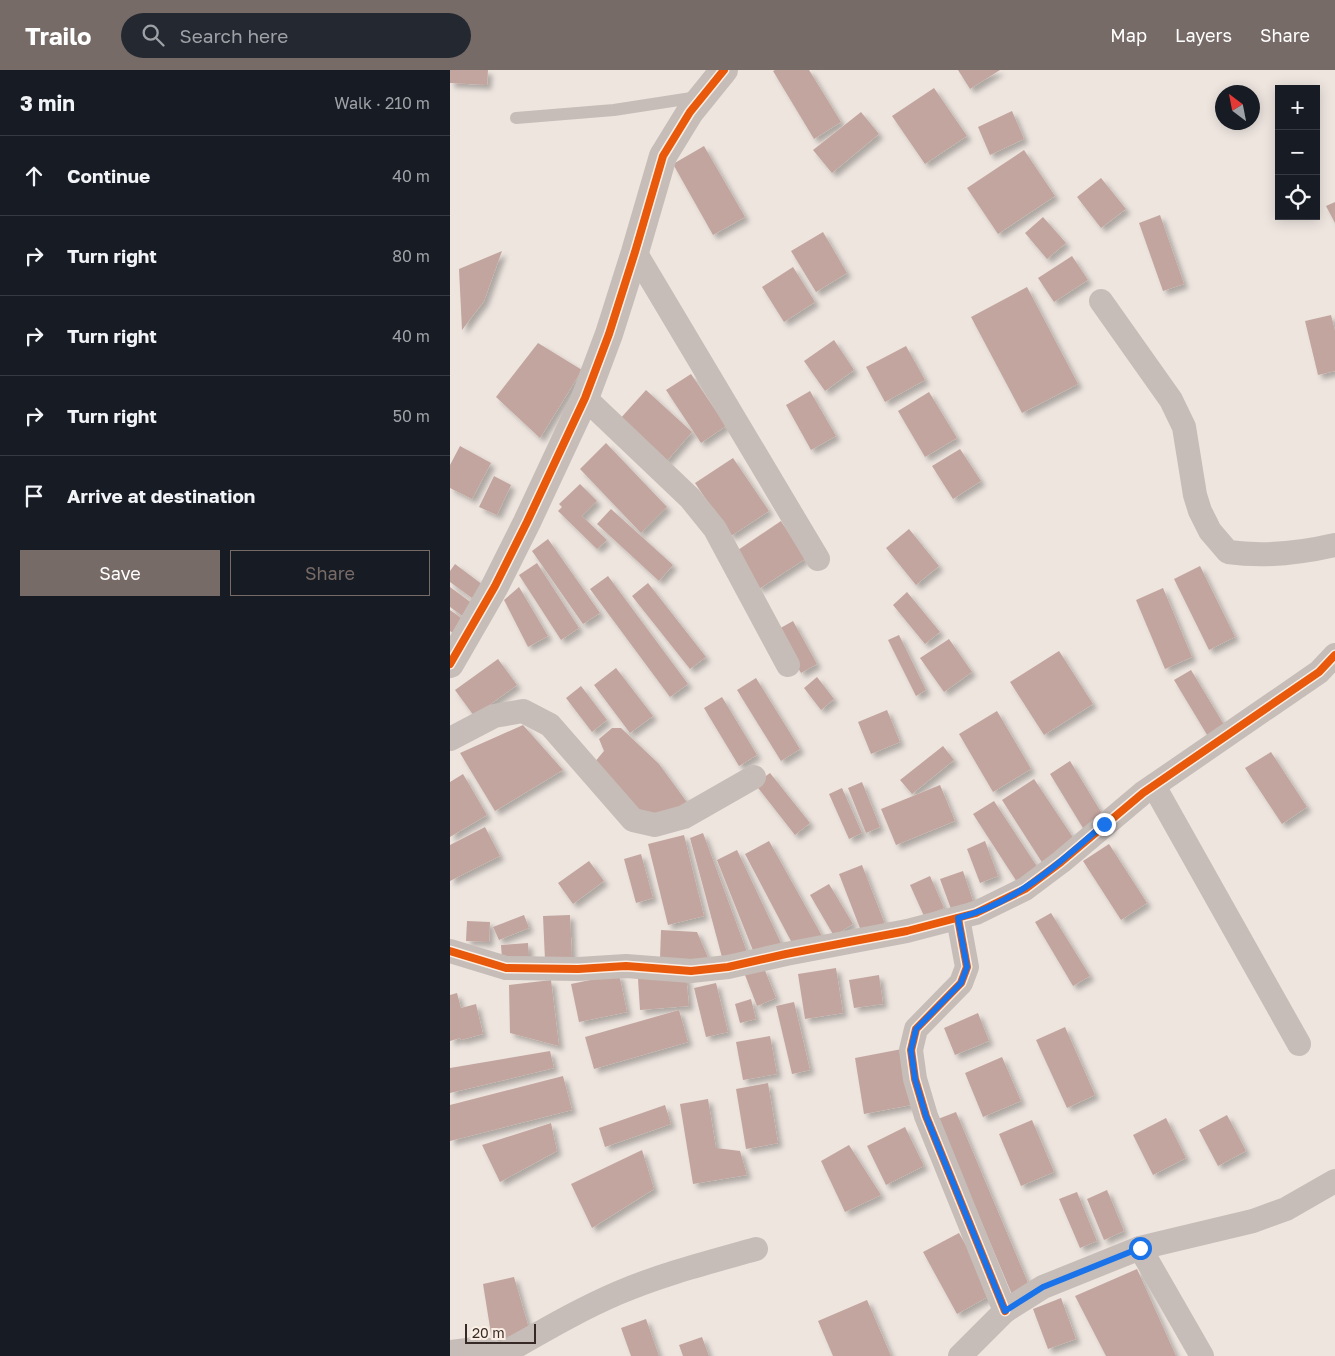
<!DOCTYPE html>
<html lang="en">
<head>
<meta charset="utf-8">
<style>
  body { margin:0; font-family:"Golos Text",sans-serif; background:#242831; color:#f1f3f6 }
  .controls { position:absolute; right:15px; top:15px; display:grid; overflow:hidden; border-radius:0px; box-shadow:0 2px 12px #0003 }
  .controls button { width:45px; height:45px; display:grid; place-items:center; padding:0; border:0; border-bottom:1px solid #363941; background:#171b24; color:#f1f3f6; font:25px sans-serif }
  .compass { position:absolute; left:765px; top:15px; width:45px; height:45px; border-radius:50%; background:#171b24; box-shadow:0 2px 12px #0003; rotate:328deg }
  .scale { position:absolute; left:15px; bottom:12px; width:71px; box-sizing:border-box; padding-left:5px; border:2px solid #372a26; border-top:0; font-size:14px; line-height:18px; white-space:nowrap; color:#372a26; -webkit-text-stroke:4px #fbefe5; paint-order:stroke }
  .stop { position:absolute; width:15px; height:15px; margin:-11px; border:4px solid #1a73e8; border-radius:50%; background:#fff }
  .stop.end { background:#1a73e8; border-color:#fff; box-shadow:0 1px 5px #0008 }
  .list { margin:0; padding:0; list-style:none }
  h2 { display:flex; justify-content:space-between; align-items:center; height:65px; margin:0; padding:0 20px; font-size:21px }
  h2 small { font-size:16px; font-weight:400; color:#9ea1a6 }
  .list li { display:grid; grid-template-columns:32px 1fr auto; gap:15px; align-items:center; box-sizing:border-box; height:80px; padding:0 20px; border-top:1px solid #363941 }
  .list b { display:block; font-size:19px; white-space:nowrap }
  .list em { font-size:16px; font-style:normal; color:#9ea1a6 }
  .actions { display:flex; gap:10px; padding:15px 20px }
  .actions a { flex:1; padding:11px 0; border:1px solid #776b67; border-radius:0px; text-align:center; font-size:18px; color:#776b67 }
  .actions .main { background:#776b67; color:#fff }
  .icon { flex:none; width:28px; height:28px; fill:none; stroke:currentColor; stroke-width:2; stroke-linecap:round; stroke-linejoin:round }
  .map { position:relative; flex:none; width:885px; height:1286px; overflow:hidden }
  header { display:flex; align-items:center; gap:30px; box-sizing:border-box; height:70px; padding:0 25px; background:#776b67; color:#fff }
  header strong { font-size:24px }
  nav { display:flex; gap:28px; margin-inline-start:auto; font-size:18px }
  .search { width:350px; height:45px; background:#242831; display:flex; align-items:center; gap:12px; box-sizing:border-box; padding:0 18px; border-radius:28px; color:#9ea1a6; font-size:19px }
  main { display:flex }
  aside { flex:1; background:#171b24 }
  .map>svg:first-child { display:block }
</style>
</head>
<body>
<header>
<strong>Trailo</strong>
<div class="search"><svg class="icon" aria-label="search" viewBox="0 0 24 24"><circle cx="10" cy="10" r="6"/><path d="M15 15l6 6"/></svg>Search here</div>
<nav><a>Map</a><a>Layers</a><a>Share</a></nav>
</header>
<main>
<aside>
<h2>3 min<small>Walk · 210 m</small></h2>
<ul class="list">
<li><svg class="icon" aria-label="ahead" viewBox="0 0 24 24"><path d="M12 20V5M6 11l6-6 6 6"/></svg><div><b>Continue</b></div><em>40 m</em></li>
<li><svg class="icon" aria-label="right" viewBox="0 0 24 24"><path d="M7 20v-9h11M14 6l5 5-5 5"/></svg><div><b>Turn right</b></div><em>80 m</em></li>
<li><svg class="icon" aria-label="right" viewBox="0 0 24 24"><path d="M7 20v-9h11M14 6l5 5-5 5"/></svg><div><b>Turn right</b></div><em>40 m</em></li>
<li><svg class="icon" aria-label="right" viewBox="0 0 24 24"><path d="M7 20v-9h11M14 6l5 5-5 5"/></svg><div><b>Turn right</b></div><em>50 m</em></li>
<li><svg class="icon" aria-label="arrive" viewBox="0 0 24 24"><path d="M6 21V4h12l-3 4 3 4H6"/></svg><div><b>Arrive at destination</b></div></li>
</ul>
<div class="actions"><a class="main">Save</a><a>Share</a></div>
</aside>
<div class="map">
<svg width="885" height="1286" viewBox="0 0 885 1286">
  <defs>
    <filter id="shadow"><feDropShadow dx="4.5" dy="4.5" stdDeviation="2.5" flood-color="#0004"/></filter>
  </defs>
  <rect width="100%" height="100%" fill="#eee5df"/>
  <g fill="#c3a59f" filter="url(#shadow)">
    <path d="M0,0h38l-1,15 -37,-2z"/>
    <path d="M325,0h34l32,52 -27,17 -41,-68z"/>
    <path d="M508,0h42l-30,19z"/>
    <path d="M484,18l33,48 -42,28 -33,-48z"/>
    <path d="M562,41l12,28 -34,16 -12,-28z"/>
    <path d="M411,42l18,22 -47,39 -19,-23z"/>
    <path d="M254,76l41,71 -32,18 -40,-71z"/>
    <path d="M574,80l31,46 -57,38 -31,-46z"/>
    <path d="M651,108l25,31 -25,19 -24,-31z"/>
    <path d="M885,132v21l-9,-17z"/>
    <path d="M710,145l24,69 -21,7 -24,-68z"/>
    <path d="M593,147l23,26 -19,16 -22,-26z"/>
    <path d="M373,162l24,41 -31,19 -25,-41z"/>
    <path d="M52,181l-18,50 -22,29 -3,-61z"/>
    <path d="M622,186l16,24 -34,22 -16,-24z"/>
    <path d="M343,197l22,35 -31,20 -22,-35z"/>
    <path d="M577,217l51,97 -56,29 -51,-96z"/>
    <path d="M881,245l4,16v40l-17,4 -13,-54z"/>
    <path d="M384,270l20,30 -29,21 -21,-30z"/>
    <path d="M88,273l44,27 -42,68 -44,-41z"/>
    <path d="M456,276l19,34 -40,22 -19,-35z"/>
    <path d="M241,304l35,52 -25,17 -35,-53z"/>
    <path d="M196,320l46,42 -26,30 -47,-42z"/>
    <path d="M360,321l26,45 -25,14 -25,-45z"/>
    <path d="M479,322l28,46 -32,19 -27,-46z"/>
    <path d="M156,373l61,64 -26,26 -61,-64z"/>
    <path d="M10,376l31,17 -19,36 -22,-11v-23z"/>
    <path d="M510,379l21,32 -28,18 -21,-33z"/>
    <path d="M283,388l36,53 -38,25 -36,-53z"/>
    <path d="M44,406l17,9 -14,30 -18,-8z"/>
    <path d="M130,414l17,17 -15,15 25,24 -10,9 -39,-38 4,-4 -3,-3z"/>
    <path d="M161,439l62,56 -14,16 -62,-57z"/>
    <path d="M331,451l24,38 -46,30 -24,-37z"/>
    <path d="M459,459l30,37 -23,19 -30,-37z"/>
    <path d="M98,469l52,74 -17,11 -51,-73z"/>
    <path d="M87,493l42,65 -18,12 -42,-65z"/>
    <path d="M5,494l28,21 -11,13 -22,-16v-11z"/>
    <path d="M750,496l35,71 -26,13 -35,-71z"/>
    <path d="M158,506l80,108 -18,13 -80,-108z"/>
    <path d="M198,513l58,74 -16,12 -58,-73z"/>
    <path d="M0,517l23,17 -9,13 -14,-10z"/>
    <path d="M69,517l29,49 -20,11 -24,-47z"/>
    <path d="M713,518l29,69 -27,12 -29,-69z"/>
    <path d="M457,522l33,40 -15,12 -32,-39z"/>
    <path d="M0,540l18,13 -10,14 -8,-6z"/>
    <path d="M343,551l24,43 -16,9 -24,-43z"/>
    <path d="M449,565l27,55 -10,6 -28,-56z"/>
    <path d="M499,569l23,33 -28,20 -24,-34z"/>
    <path d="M609,581l34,53 -49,31 -34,-53z"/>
    <path d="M48,589l19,26 -43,31 -19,-26z"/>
    <path d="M166,598l37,48 -23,17 -36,-48z"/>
    <path d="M741,600l35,58 -17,10 -35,-58z"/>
    <path d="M367,607l17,22 -13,11 -17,-22z"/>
    <path d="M306,608l44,71 -19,12 -44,-71z"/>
    <path d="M131,616l26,34 -15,12 -26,-34z"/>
    <path d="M272,627l35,58 -18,11 -35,-58z"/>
    <path d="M437,640l13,32 -29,12 -13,-32z"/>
    <path d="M547,641l34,58 -38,23 -34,-58z"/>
    <path d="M73,655l40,45 -68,41 -35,-58z"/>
    <path d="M162,658h9l38,36 30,41 -16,12 -39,-7 -41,-46 11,-13 -5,-12z"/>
    <path d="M493,676l11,14 -42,34 -12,-14z"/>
    <path d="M821,682l36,55 -25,17 -37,-56z"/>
    <path d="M620,691l36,59 -20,13 -36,-59z"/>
    <path d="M320,703l40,50 -15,12 -40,-51z"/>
    <path d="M13,704l24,41 -37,22v-55z"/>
    <path d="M584,709l44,66 -33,22 -43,-67z"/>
    <path d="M412,712l18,45 -14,6 -18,-45z"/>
    <path d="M490,715l15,36 -59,24 -15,-36z"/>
    <path d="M392,718l20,45 -13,6 -20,-45z"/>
    <path d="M544,731l44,67 -21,14 -44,-68z"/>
    <path d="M35,757l15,29 -50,25v-36z"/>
    <path d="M253,763l44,119 -24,9 -33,-123z"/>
    <path d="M234,765l20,81 -36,9 -20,-81z"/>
    <path d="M319,771l53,95 -30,7 -47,-89z"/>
    <path d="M535,771l13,35 -18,7 -13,-34z"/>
    <path d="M659,774l38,59 -26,17 -38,-59z"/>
    <path d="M287,780l44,93 -27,10 -37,-93z"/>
    <path d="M191,784l12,44 -17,5 -12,-44z"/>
    <path d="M139,791l15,20 -31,23 -15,-21z"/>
    <path d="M412,795l24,62 -23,9 -24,-62z"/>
    <path d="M513,801l10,30 -22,8 -11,-30z"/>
    <path d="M480,806l14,32 -20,8 -14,-31z"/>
    <path d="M379,814l24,40 -19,12 -24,-41z"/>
    <path d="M601,843l39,63 -17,10 -38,-64z"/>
    <path d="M74,845l5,13 -30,12 -6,-13z"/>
    <path d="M120,845l2,44 -27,1 -2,-44z"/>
    <path d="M17,851l23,1 -1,20 -23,-1z"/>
    <path d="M211,860l36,2 12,28 -49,-1z"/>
    <path d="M78,873l1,13 -27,2 -1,-13z"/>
    <path d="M314,898l12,30 -19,8 -12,-31z"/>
    <path d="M386,898l7,45 -38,6 -7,-45z"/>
    <path d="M169,904l8,38 -48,10 -8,-38z"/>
    <path d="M236,905l3,31 -49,4 -2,-31z"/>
    <path d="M429,905l4,29 -29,4 -5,-28z"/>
    <path d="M101,910l8,66 -49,-13 -1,-48z"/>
    <path d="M266,913l12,49 -22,5 -12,-49z"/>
    <path d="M7,923l4,15 15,-4 7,30 -22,6 -1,-2 -10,3v-46z"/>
    <path d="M301,929l5,20 -16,4 -5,-19z"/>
    <path d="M344,932l16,68 -18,4 -16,-68z"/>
    <path d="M229,940l9,32 -94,27 -9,-32z"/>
    <path d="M528,943l11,28 -34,14 -11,-27z"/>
    <path d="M615,957l30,68 -28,13 -31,-68z"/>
    <path d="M320,966l7,38 -34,6 -7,-38z"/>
    <path d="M452,979l9,56 -47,9 -9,-56z"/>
    <path d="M100,981l4,17 -104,25v-25z"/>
    <path d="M552,987l19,44 -38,16 -18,-44z"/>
    <path d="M113,1006l9,34 -122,31v-36z"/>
    <path d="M318,1013l10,60 -32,6 -10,-60z"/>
    <path d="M258,1029l8,49 24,3 7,24 -54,9 -13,-80z"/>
    <path d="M215,1035l6,19 -66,23 -6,-19z"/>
    <path d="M506,1042l75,178 -18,7 -75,-178z"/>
    <path d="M777,1045l19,36 -28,15 -19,-36z"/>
    <path d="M716,1048l20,40 -33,17 -20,-40z"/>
    <path d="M582,1050l22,52 -33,14 -22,-52z"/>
    <path d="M101,1053l6,28 -57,31 -18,-37z"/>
    <path d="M455,1057l19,39 -38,19 -19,-39z"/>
    <path d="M399,1075l32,50 -36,17 -24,-51z"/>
    <path d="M192,1080l12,39 -62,39 -21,-44z"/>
    <path d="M657,1120l17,41 -20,9 -17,-41z"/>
    <path d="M627,1122l20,49 -17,7 -21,-49z"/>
    <path d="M509,1163l34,61 -36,20 -34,-62z"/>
    <path d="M687,1199l39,87h-70l-31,-60z"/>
    <path d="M64,1207l16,55 -38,8 -9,-56z"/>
    <path d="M611,1228l15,41 -28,10 -15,-40z"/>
    <path d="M417,1230l24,56h-58l-15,-35z"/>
    <path d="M196,1249l13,37h-28l-10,-28z"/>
    <path d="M252,1267l7,19h-26l-4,-11z"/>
  </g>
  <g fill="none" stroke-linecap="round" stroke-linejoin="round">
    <path stroke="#c6bdb8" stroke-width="12" d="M66,48l98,-8 84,-13"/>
    <g stroke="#c6bdb8" stroke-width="24">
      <path d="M185,182l183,307"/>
      <path d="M651,231l70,99 13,27 11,68 5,16 10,20 18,21c35,5 73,1 107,-7"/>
      <path d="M135,328l105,100 25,31 73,136"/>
      <path d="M0,669l44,-23 29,-5 27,14 83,95 22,5 29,-8 70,-40"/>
      <path d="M704,716l145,258"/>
      <path d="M508,848l9,49 -6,16 -45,46 -5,21 4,29 11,37 79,195"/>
      <path d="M0,881l56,17 72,1 48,-3 65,5 37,-4 58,-13 121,-23 69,-18 49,-24 36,-27 82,-69 176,-121 16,-17"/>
      <path d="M690,1178l62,108"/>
      <path d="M0,1282l33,-4 16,8"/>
      <path d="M49,1286c39,-22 77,-45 119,-63 44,-19 92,-31 138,-44"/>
      <path d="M510,1286l45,-45 38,-24 97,-39 113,-27 33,-12 49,-28"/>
    </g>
    <path stroke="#c6bdb8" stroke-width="28" d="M0,594l45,-78 32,-64 58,-124 24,-64 26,-82 28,-96 27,-44 34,-42"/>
    <defs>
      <g id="cycleway">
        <path d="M0,594l45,-78 32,-64 58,-124 24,-64 26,-82 28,-96 27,-44 34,-42"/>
        <path d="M508,848l9,49 -6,16 -45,46 -5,21 4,29 11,37 79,195"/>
        <path d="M0,881l56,17 72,1 48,-3 65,5 37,-4 58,-13 121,-23 69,-18 49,-24 36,-27 82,-69 176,-121 16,-17"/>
      </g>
    </defs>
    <use href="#cycleway" stroke="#fbefe5" stroke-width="11"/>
    <use href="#cycleway" stroke="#e8590c" stroke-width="8"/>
  </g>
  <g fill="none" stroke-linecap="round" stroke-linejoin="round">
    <path stroke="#1a73e8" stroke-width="6" d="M654,754c-44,39 -88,79 -146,94l9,49 -6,16 -45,46 -5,21 4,29 11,37 79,195 38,-24 97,-39"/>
  </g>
</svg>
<div class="controls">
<button>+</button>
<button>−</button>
<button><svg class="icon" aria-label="locate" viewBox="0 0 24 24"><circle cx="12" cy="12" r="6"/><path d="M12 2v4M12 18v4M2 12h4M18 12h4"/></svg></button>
</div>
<svg class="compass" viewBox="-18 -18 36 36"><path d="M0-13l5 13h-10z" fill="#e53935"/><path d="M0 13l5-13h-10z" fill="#9ea1a6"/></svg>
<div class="scale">20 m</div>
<div class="stop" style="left:690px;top:1178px"></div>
<div class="stop end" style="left:654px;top:754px"></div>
</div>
</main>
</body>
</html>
